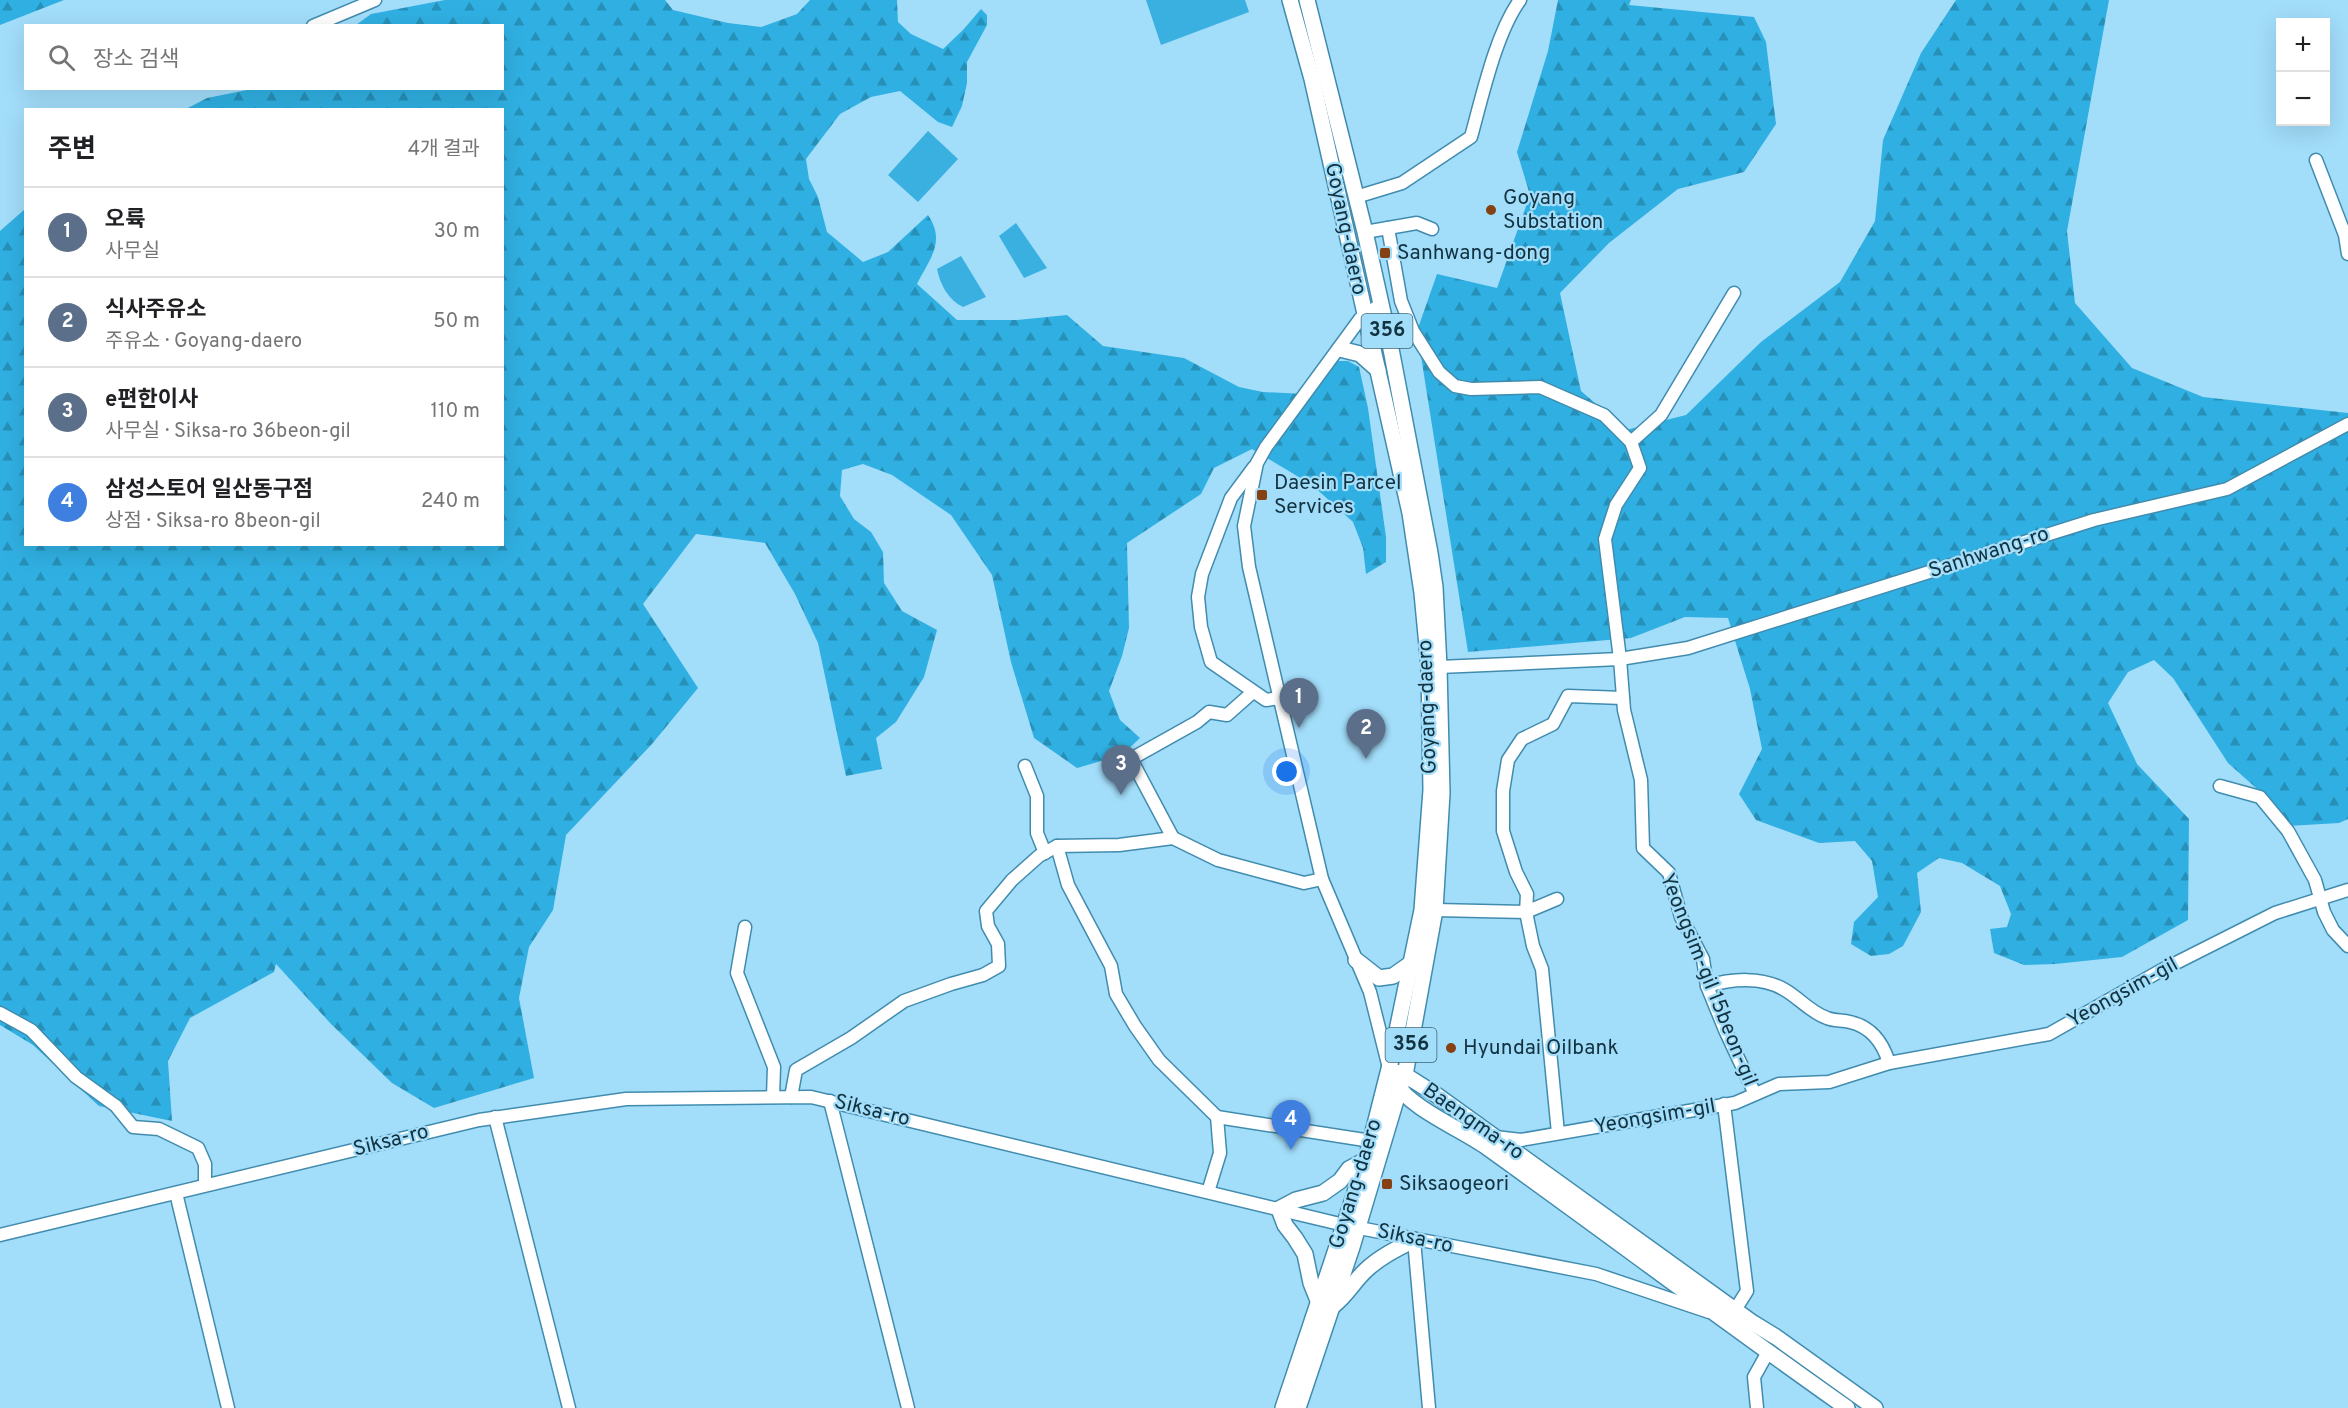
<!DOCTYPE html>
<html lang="ko">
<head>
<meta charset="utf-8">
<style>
  body { margin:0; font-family:Overpass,"Noto Sans KR",sans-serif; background:#f6f6f6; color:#202124 }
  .controls { position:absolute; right:18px; top:18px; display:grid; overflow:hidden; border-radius:0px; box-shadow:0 6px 24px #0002 }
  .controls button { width:54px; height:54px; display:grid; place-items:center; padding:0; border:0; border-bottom:2px solid #e0e0e0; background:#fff; color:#202124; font:30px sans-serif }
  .you { position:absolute; left:1287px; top:772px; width:21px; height:21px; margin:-15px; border:4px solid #fff; border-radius:50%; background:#1a73e8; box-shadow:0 0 0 9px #1a73e833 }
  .badge { display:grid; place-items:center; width:39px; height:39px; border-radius:50%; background:#0f766e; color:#fff; font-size:20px; font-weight:700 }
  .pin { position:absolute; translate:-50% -50px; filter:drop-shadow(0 2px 3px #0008) }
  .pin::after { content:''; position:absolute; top:32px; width:21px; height:18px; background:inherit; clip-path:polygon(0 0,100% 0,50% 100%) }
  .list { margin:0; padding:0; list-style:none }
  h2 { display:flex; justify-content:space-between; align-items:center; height:78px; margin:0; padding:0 24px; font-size:26px }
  h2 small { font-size:20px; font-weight:400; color:#757577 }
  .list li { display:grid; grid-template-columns:39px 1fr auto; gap:18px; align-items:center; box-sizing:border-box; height:90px; padding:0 24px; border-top:2px solid #e0e0e0 }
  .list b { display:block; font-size:22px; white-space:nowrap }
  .list p { margin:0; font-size:20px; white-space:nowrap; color:#757577 }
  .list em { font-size:20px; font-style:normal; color:#757577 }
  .icon { flex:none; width:33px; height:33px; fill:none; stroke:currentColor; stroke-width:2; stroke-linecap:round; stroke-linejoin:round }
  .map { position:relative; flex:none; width:2348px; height:1408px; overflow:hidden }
  .search { position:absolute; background:#fff; box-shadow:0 6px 24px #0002; left:24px; top:24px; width:480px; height:66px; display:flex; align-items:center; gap:15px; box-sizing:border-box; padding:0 21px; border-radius:0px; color:#757577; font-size:22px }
  .panel { position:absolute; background:#fff; box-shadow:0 6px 24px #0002; left:24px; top:108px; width:480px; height:438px; border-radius:0px }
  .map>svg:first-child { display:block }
</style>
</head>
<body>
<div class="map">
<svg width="2348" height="1408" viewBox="0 0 2348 1408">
  <defs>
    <pattern id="forest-firs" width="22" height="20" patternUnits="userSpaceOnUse" patternTransform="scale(1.5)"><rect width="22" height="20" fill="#30b0e2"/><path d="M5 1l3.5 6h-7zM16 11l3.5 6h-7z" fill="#2790b9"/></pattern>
  </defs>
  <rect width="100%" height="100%" fill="#a2ddfa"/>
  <g fill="url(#forest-firs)">
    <path d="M0,0h64l-64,25z"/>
    <path d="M445,0h220l8,10 55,13 33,4 36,-13 13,-14h87l1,22 13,12 32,15 20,-19 18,-21 6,6v10l-20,37v21l-5,23 -10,21 -14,-5 -38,-31 -29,6 -31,17 -34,45 3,20 9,18 9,35 36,30 25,-10 40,-37c18,27 2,43 -11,69l40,36h60l50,-5 36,31 81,12 55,29 24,5 42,2 32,-33h11l11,6 9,41 18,129v25l-20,12 -3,-26 -10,-26 -41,-37 -60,-36 -38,19 -13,26 -74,49 2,85 -7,28 -13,35 11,29 20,18 -18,17 -45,13 -43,-30 -23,-76 -19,-87 -41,-60 -59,-40 -29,-11 -21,6 -2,26 14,23 17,13 12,20 1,31 18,28 35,19 -13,47 -28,45 -20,16 6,31 -36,7 -28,-133 -23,-49 -30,-51 -69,-9 -53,70 55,84 -46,56 -86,91 -13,75 -24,37 -10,51 15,80 -100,30 -42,-25 -61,-59 -55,-60 -2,8 -84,46 -22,43 4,60 -73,-15 -66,-61 -33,-20v-794l25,-22 1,335h476v-434l-316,-1 21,-11 45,-9 250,-1v-62l-146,-1 15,-11z"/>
    <path d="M1558,0h73l-2,5 125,12 12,25 10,82 -32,48 -66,17 -69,54 -49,50 21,98 45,39 60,-15 75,-73 79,-60 35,-61 8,-81 38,-87 35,-53h153l-42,231 8,72 57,65 71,29 145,16v406l-9,4 -51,3 -14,-22 -46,-41 -55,-85 -19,-18 -26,12 -20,31 29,61 52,55 -1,101 -66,37 -67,7 -31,1 -30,-12 -4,-24 17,-2 4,-13 -11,-28 -38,-23 -23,-5 -22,15 4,39 -18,34 -14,8 -18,2 -20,-12 3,-22 24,-25 -6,-36 -17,-20 -36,2 -63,-23 -17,-26 23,-45 -12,-60 -22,-71 -43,-1 -54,21 -163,14 -51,-321 20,-57 60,14 33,-93 -13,-43 31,-101z"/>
  </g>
  <g fill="#3ab0e1">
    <path d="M1146,0h99l4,12 -88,33z"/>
    <path d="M928,131l30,28 -40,43 -30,-27z"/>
    <path d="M1016,223l31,45 -23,10 -25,-42z"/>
    <path d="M961,256l25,41 -23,10c-15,-7 -23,-23 -26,-38z"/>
  </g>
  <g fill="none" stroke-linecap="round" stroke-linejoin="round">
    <defs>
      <g id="minor">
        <path d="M313,26l62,-26"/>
        <path d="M2316,160l29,75 3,19"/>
        <path d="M1356,197l46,-14 69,-46c11,-40 25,-104 49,-137"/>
        <path d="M1388,228l13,73 12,30 26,41 16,14 16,3 69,-2 64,28 27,27 9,26 -24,37 -11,34 15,120 4,51 17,70 2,68 26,25 12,44 22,42 4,27 18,44 30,64"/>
        <path d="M1365,232l52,-9 15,6"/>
        <path d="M1381,304l-21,15 -94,128 -9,16 -13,63 5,41 73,312 48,113 19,76"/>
        <path d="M1631,442l30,-27 73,-122"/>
        <path d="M1254,467l-23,31 -29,76 -4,23 3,30 10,35 55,38 14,-2"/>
        <path d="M1439,667l181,-8 68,-11 406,-128 133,-31 121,-65"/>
        <path d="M1025,766l12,30v37l8,20"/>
        <path d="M2220,786l40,11 28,34 27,49 9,32 9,18 15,16"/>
        <path d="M1173,838l-42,-79 66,-37 12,-10 18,3 26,-23"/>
        <path d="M1057,846l11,39 43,81 5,28 19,32 24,34 58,57 3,36 -12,39"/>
        <path d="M1435,910l91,2 31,-13"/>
        <path d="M745,927l-8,46 37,94 -1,30"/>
        <path d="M1707,986c24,-7 55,-10 78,4 14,8 25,22 42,28 7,3 15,2 23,4 22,5 33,21 39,41"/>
        <path d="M0,1013l31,17 45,47 40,29 17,21 26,2 39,19 7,16v21"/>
        <path d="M791,1097l5,-27 55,-32 53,-37 47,-17 32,-9 16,-9 -1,-22 -10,-18 -2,-15 26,-31 27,-24 18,-10 62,-1 54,-7 45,22 86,23 18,-4"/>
        <path d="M830,1101l78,307"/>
        <path d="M1724,1104l23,187 -12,19 -9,1"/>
        <path d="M495,1117l74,291"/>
        <path d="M1217,1117l154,24"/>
        <path d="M1558,1133l-16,-164 -9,-23 -7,-34 1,-18 -11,-22 -13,-41v-40l5,-31 14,-21 31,-15 15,-28 55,2"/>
        <path d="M1495,1137l26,3 214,-37 44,-19 50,-2 60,-19 160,-29 111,-63 115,-58 73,-23"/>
        <path d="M176,1193l52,215"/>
        <path d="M0,1235l479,-115 147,-21 185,-2 533,128 252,49 113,38"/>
        <path d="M1414,1240l15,168"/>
        <path d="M1757,1408l-3,-31 14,-25"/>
      </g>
      <g id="major">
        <path d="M1340,349l20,5 18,16"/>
        <path d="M1356,960l23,18 14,-2 17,-12"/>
        <path d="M1396,1072l9,3 30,19 318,229 23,14 99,71"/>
        <path d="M1396,1083c12,24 69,48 92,65 120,86 238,175 359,260"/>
        <path d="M1319,1303l-8,-20 -6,-29 -10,-16 -10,-13 -6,-16 17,-9 27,-7 17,-12 9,-12 17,-9"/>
        <path d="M1334,1305c13,-10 20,-24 32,-35 14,-13 30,-21 48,-30"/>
        <path d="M1283,1408l83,-248 23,-91 33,-159 9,-120 -2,-123 -7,-74 -12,-80 -98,-434 -22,-79"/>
        <path d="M1298,1408l54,-161 47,-157 6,-15 30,-165 7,-117 -3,-126 -4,-80 -5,-34 -39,-204 -26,-117 -58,-232"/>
      </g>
    </defs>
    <use href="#minor" stroke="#418cae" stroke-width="15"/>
    <use href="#major" stroke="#418cae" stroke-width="18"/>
    <use href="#minor" stroke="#fff" stroke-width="12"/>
    <use href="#major" stroke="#fff" stroke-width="15"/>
  </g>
  <g fill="#854113" stroke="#a2ddfa" stroke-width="2">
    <circle cx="1491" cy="210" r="6"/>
    <rect x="1379" y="247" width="12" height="12" rx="3"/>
    <rect x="1256" y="489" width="12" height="12" rx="3"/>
    <circle cx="1451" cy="1048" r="6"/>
    <rect x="1381" y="1178" width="12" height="12" rx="3"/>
  </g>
  <g text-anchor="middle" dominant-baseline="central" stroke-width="4.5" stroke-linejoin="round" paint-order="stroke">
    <g fill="#a2ddfa" stroke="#3d6578" stroke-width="1.5">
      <rect x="1361.5" y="314" width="51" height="34" rx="4.5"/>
      <rect x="1385.5" y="1028" width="51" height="34" rx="4.5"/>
    </g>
    <g font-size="20" font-weight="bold" fill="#123240">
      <text x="1387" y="331">356</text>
      <text x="1411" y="1045">356</text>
    </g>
    <g font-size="21" fill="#123240" stroke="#a2ddfa" text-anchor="start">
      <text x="1503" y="198">Goyang<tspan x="1503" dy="24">Substation</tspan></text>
      <text x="1397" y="253">Sanhwang-dong</text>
      <text x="1274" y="483">Daesin Parcel<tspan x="1274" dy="24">Services</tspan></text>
      <text x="1463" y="1048">Hyundai Oilbank</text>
      <text x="1399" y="1184">Siksaogeori</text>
    </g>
    <g font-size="21" fill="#123240" stroke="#a2ddfa">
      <text transform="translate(1345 229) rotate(78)">Goyang-daero</text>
      <text transform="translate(1989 553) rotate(-18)">Sanhwang-ro</text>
      <text transform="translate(1428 707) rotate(-92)">Goyang-daero</text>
      <text transform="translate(1708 980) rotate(68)">Yeongsim-gil 15beon-gil</text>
      <text transform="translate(2123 993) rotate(-29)">Yeongsim-gil</text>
      <text transform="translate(872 1111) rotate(14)">Siksa-ro</text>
      <text transform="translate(1655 1117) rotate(-10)">Yeongsim-gil</text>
      <text transform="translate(1473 1122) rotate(35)">Baengma-ro</text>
      <text transform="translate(391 1141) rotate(-14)">Siksa-ro</text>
      <text transform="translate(1356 1184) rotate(-73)">Goyang-daero</text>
      <text transform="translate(1415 1239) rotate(12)">Siksa-ro</text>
    </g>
  </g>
</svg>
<div class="controls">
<button>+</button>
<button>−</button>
</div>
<div class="you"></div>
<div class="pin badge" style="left:1299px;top:728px;background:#5c6f8a">1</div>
<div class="pin badge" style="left:1366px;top:759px;background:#5c6f8a">2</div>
<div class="pin badge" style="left:1121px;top:795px;background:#5c6f8a">3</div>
<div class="pin badge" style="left:1291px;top:1150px;background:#3f7fe0">4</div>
<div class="search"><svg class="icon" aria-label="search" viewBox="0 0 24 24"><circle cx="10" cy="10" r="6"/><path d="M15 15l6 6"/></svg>장소 검색</div>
<section class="panel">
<h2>주변<small>4개 결과</small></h2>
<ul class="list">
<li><span class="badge" style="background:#5c6f8a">1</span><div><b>오륙</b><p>사무실</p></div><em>30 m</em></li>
<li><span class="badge" style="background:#5c6f8a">2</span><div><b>식사주유소</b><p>주유소 · Goyang-daero</p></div><em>50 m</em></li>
<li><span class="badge" style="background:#5c6f8a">3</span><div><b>e편한이사</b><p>사무실 · Siksa-ro 36beon-gil</p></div><em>110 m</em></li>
<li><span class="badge" style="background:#3f7fe0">4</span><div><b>삼성스토어 일산동구점</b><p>상점 · Siksa-ro 8beon-gil</p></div><em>240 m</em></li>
</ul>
</section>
</div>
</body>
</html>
